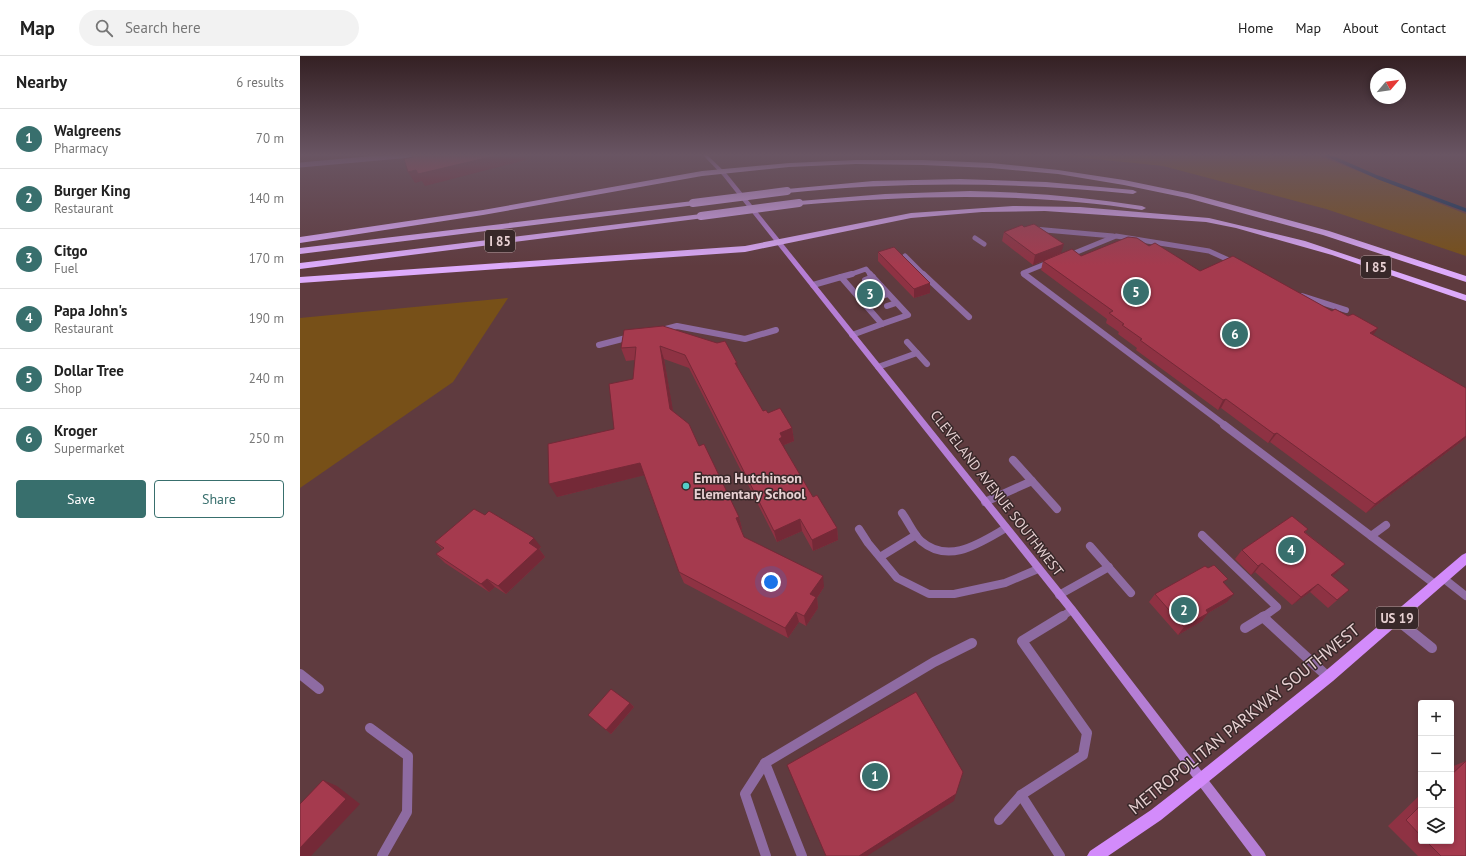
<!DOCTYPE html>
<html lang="en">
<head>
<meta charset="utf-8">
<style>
  body { margin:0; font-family:"PT Sans",sans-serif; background:#f2f2f2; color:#222 }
  .controls { position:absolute; right:12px; bottom:12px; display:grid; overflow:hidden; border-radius:4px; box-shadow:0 2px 6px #0003 }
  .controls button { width:36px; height:36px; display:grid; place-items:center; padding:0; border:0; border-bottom:1px solid #e0e0e0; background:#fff; color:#222; font:20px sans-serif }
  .compass { position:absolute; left:1070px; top:12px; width:36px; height:36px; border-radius:50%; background:#fff; box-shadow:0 2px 6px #0003; rotate:61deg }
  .you { position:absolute; left:471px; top:526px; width:14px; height:14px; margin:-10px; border:3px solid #fff; border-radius:50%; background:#1a73e8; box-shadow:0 0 0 6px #1a73e833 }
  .badge { display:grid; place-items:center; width:26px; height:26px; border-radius:50%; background:#386f6d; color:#fff; font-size:13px; font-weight:700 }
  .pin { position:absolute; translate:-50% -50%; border:2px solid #fff; box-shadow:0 1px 4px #0006 }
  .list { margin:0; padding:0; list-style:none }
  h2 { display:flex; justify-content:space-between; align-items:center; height:52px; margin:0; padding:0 16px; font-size:17px }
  h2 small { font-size:13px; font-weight:400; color:#767676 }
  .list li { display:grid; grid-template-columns:26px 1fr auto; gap:12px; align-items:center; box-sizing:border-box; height:60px; padding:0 16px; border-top:1px solid #e0e0e0 }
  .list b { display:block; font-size:15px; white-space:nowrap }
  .list p { margin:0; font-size:13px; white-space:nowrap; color:#767676 }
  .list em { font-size:13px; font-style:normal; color:#767676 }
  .actions { display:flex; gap:8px; padding:12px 16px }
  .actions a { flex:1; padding:9px 0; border:1px solid #386f6d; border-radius:4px; text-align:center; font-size:14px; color:#386f6d }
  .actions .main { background:#386f6d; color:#fff }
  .icon { flex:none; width:22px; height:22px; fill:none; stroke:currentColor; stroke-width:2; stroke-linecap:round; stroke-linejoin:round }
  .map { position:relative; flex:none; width:1166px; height:800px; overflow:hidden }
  header { display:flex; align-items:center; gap:24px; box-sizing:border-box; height:56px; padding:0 20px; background:#fff; border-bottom:1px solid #e0e0e0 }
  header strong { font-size:19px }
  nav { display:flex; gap:22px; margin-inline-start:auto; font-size:14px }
  .search { width:280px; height:36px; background:#f2f2f2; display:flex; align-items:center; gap:10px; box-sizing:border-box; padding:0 14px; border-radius:22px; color:#767676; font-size:15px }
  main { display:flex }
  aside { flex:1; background:#fff }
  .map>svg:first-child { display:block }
</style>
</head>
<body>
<header>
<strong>Map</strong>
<div class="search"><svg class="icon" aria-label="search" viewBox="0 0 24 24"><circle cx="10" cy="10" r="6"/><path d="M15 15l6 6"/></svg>Search here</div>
<nav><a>Home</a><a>Map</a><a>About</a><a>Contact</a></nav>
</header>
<main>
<aside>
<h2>Nearby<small>6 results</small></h2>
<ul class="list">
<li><span class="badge">1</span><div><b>Walgreens</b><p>Pharmacy</p></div><em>70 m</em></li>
<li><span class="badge">2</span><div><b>Burger King</b><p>Restaurant</p></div><em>140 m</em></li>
<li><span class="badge">3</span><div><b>Citgo</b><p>Fuel</p></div><em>170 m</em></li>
<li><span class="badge">4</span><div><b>Papa John's</b><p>Restaurant</p></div><em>190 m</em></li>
<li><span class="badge">5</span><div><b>Dollar Tree</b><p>Shop</p></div><em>240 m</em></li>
<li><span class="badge">6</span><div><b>Kroger</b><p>Supermarket</p></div><em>250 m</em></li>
</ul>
<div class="actions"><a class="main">Save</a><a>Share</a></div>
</aside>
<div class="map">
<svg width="1166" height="800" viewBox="0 0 1166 800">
  <rect width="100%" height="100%" fill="#5f3b3f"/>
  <g fill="#775018">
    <path d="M763,98h252l151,60v42l-140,-47 -163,-43 -98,-10z"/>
    <path d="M208,242l-55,84 -153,106v-170z"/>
  </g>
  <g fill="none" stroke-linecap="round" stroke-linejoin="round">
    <path stroke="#0d355e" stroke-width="3.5" d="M1025,98l52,23 89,33"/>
    <g stroke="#8e6ba2" stroke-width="5">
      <path d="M0,109l123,-11"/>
      <path d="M734,173l79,7"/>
      <path d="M675,182l9,6"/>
      <path d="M605,200l19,19"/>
      <path d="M767,200l49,-20 93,15 24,11"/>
      <path d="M549,219l17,-6 5,6"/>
      <path d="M725,219l-2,-2 27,-11"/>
    </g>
    <g stroke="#8e6ba2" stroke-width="6">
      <path d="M570,218l38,41 -26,9"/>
      <path d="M623,218l46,43"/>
      <path d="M724,218l202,152"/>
      <path d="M541,221l11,-3"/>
      <path d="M565,224l8,-3"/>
      <path d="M513,229l28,-8 41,47 -30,11"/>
      <path d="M572,233l9,-3"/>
      <path d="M1002,240l44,14"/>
      <path d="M579,241l9,-3"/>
      <path d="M587,250l9,-3"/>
      <path d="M362,274l15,-4 68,13 31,-9"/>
      <path d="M607,286l20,22"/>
      <path d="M299,289l31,-8"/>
      <path d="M578,311l39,-14"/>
    </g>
    <g stroke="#8e6ba2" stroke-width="8">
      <path d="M924,369l212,160"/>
      <path d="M713,404l44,49"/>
      <path d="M685,446l47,-21"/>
      <path d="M602,457c6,8 12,22 19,28 28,24 59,2 85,-13"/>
      <path d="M559,473l9,14 29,35 32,16h25l51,-11 33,-14"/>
      <path d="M902,479l75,72 -14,10"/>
      <path d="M1071,480l15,-11"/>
      <path d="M790,490l41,47"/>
      <path d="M580,501l36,-22"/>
      <path d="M1143,522l23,18"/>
      <path d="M759,539l50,-28"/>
      <path d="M761,561l11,-7"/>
    </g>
    <g stroke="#8e6ba2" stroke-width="10">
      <path d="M965,560l-2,1 65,60"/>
      <path d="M1096,563l36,29"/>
      <path d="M945,572l18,-11"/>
      <path d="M0,618l19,15"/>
      <path d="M70,672l38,28 -1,56 -25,44"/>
      <path d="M465,707l-20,31 21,62"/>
      <path d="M721,739l39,61"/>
      <path d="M699,764l22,-25 62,-40 4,-22 -65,-92 41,-25"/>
      <path d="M502,800l-37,-93 169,-101 38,-19"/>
    </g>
    <path fill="#b57ed5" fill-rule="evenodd" d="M402,98h4l21,20 348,433 189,245 2,4h-14l-183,-243 -346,-437z"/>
    <path fill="#d38bfb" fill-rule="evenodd" d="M1166,497v12l-133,116 -172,139 -53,36h-21l3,-5 61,-41 45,-35 127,-102 139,-118z"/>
    <g fill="#ddabfb" fill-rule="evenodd">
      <path d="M556,104h67l68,3 67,7 66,10 68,14 137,37 137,45v6l-143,-47 -136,-37 -63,-13 -66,-11 -67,-6 -68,-3 -67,-1 -67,3 -87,9 -219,39 -183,28v-6l183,-27 219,-39 87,-8z"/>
      <path d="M660,123l86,3 87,8 4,2 -4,2c-116,-12 -230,-13 -346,-1l-4,-2 4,-2 86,-8z"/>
      <path d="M670,135c58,1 115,6 172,15l4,2 -4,2c-117,-18 -225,-15 -343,-5l-4,-2 4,-2 86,-7z"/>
      <path d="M393,145l4,2 -1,2 -396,49v-6z"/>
      <path d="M713,150l67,1 129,11 96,23 161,54v6l-134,-46 -96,-27 -30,-6 -161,-11 -63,1 -71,6 -166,34 -445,31v-6l445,-31 166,-33z"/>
      <path d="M401,158l4,2 -1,2 -404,51v-6z"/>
    </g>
    <g stroke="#ddabfb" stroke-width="8">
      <path d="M393,147l94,-12"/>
      <path d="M401,160l98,-13"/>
    </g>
  </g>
  <g fill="#8e3243">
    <path d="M704,176l57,21 20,3 68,-10 51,25 173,64 93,103 -100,75 -96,-71 -2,1 -47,-35 -3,2 -82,-60 1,-2 -19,-14 1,-2 -13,-9 1,-4 -66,-49 2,-9 -10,4 -31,-24z"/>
    <path d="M578,196l52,41 -16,5 -36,-37z"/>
    <path d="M324,274l115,41 24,40 5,2 24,15 2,13 -10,4v3l29,49 24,31 1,12 -25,11 -11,-20 -25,11 -88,-174 -25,-9 9,53 26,34 40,71 3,12h-1l3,8 80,50 -7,11 1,10 -12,18 -7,-4 -11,16 -104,-55 -5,-11 -35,-97 -87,22 57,-68 19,-50 2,-19 -9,1 -5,-13z"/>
    <path d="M1008,473l-3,3 40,32 -13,12 17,14 -21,18 -18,-16 -18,13 -37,-33 -4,3 -16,-16 7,-9z"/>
    <path d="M135,486l106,5 -2,2 6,8 -39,37 -11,-7 -6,5 -44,-29 -9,-9 6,-5z"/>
    <path d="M924,528l3,18 -19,11 -6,8 -24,14 -29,-33 6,-8z"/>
    <path d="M330,647l4,4 -23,27 -23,-19z"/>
    <path d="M1166,705v95h-48l-30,-30 33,-32v47h30v-74z"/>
  </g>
  <g fill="#742937">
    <path d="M0,98h39l-39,3z"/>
    <path d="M203,98h20l3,6 -101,26 -3,-5 -7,2 -7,-11z"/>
    <path d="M764,188l-3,9 -28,12 2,-10z"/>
    <path d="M630,227v10l-16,5v-9z"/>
    <path d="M1078,272l-7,10 -1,-5z"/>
    <path d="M360,290l4,13 11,63 -5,-13z"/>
    <path d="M435,307h2l3,12z"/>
    <path d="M926,343l-5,9 -3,2 5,-10z"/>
    <path d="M492,372l2,13 -10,4 1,5 -6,-11 1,-6z"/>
    <path d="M977,377l-7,9 -2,1 6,-9z"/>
    <path d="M1166,380v2l-100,75 9,-9z"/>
    <path d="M340,407l5,12 -88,22 -8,-13z"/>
    <path d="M439,461l3,12 -3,1 -3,-12z"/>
    <path d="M500,463l2,12 -25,11 -3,-11z"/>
    <path d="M537,472l1,12 -25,11 -1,-11z"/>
    <path d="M234,482l7,9 -2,2 6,8 -39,37 -8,-8 31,-43z"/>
    <path d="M962,507l-7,9 -4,3 7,-9z"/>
    <path d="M1045,508l-9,9 -14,10 9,-8z"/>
    <path d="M523,520l1,11 -7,11 1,10 -12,18 -2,-10 6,-22z"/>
    <path d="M187,523l8,8 -6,5 -8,-8z"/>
    <path d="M1018,528l-8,8 -18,13 9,-8z"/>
    <path d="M934,538l-7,8 -19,11 -6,8 -24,14 6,-8 22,-17z"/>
    <path d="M496,556l3,10 -11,16 -3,-10z"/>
    <path d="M330,647l4,4 -23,27 -5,-4z"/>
    <path d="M23,724l14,6 23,18 -49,52h-11v-8z"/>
    <path d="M656,738l-2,7 -87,55h-8z"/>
  </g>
  <g fill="#a53a4e" stroke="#742937">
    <path d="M112,98h91l-85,20 -2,-4 -8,2 -4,-13 9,-2z"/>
    <path d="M734,168l30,20 -29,11 -31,-23 18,-7 2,2z"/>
    <path d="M828,181l9,1 12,8 6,-3 45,28 33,-15 99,55 3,-2 13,7 5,-2 25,14 -8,5 96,55v48l-91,68 -98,-71 -3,1 -48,-35 -3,1 -83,-60 2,-1 -20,-14 2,-1 -15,-11 4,-2 -70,-50 29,-12 9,7z"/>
    <path d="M594,191l36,36 -16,6 -36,-37z"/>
    <path d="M363,270l54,17 8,-2 12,22h-2l28,48 3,-1 2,3 12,-5 12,20 -12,5 2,4 -3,2 34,58 4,-2 20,33 -25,12 -12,-21 -26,12 -89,-176 -25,-9 10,63 19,15 10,22 5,-2 35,73 -3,1 8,19 79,39 -13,18 6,3 -12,19 -8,-4 -11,16 -106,-56 -39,-109 -91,21 -1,-40 66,-15 -5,-45 24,-5 3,-32 -15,1 3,-18z"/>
    <path d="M174,453l11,6 4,-4 45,27 -5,5 9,6 -40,37 -11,-7 -6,5 -45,-30 8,-6 -9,-6z"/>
    <path d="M992,460l16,13 -4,3 41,32 -14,11 18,15 -12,10 -19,-16 -17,13 -39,-34 -4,3 -16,-16z"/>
    <path d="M914,509l14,14 -5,3 11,12 -28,16 2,3 -24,14 -29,-33 50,-28 3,2z"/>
    <path d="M311,633l19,14 -24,27 -18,-15z"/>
    <path d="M616,636l47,80 -7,22 -97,62h-33l-39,-91z"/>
    <path d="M1166,705v95h-25l-15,-15h25v-66z"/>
    <path d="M23,724l23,19 -46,49v-44z"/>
    <path d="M1121,749v31l-15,-16z"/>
  </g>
  <linearGradient id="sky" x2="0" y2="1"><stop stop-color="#342023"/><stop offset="0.47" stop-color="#695563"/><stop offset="1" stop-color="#695563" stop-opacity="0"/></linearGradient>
  <rect width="1166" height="210" fill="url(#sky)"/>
  <circle fill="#53cdc9" stroke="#382829" stroke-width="1.5" cx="386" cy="430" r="4"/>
  <g text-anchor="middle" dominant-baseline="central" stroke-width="3" stroke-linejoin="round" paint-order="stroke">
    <g fill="#382829" stroke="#b29e9f" stroke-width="1">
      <rect x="185" y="174" width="30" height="22" rx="3"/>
      <rect x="1061" y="200" width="30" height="22" rx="3"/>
      <rect x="1076" y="551" width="42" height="22" rx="3"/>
    </g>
    <g font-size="13" font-weight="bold" fill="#e7d0d2">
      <text x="200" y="185">I 85</text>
      <text x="1076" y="211">I 85</text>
      <text x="1097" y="562">US 19</text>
    </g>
    <g font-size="14" font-weight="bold" fill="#e7d0d2" stroke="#382829" text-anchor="start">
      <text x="394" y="422">Emma Hutchinson<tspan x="394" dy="16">Elementary School</tspan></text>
    </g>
    <g font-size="14" fill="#e7d0d2" stroke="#382829">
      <text transform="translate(697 437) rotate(52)">CLEVELAND AVENUE SOUTHWEST</text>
    </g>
    <g font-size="17" fill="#e7d0d2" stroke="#382829">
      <text transform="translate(944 663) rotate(-39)">METROPOLITAN PARKWAY SOUTHWEST</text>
    </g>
  </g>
</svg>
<div class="controls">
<button>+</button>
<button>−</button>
<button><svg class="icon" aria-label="locate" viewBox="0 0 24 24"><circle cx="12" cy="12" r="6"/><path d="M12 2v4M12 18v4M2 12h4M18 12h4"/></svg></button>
<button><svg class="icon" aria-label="layers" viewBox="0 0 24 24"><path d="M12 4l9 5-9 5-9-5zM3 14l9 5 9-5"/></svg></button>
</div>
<svg class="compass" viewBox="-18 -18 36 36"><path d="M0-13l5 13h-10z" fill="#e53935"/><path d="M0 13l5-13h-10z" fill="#767676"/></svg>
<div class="you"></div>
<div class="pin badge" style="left:575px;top:720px">1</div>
<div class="pin badge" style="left:884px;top:554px">2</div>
<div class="pin badge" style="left:570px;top:238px">3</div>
<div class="pin badge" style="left:991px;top:494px">4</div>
<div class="pin badge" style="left:836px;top:236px">5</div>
<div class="pin badge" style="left:935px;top:278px">6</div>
</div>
</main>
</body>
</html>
